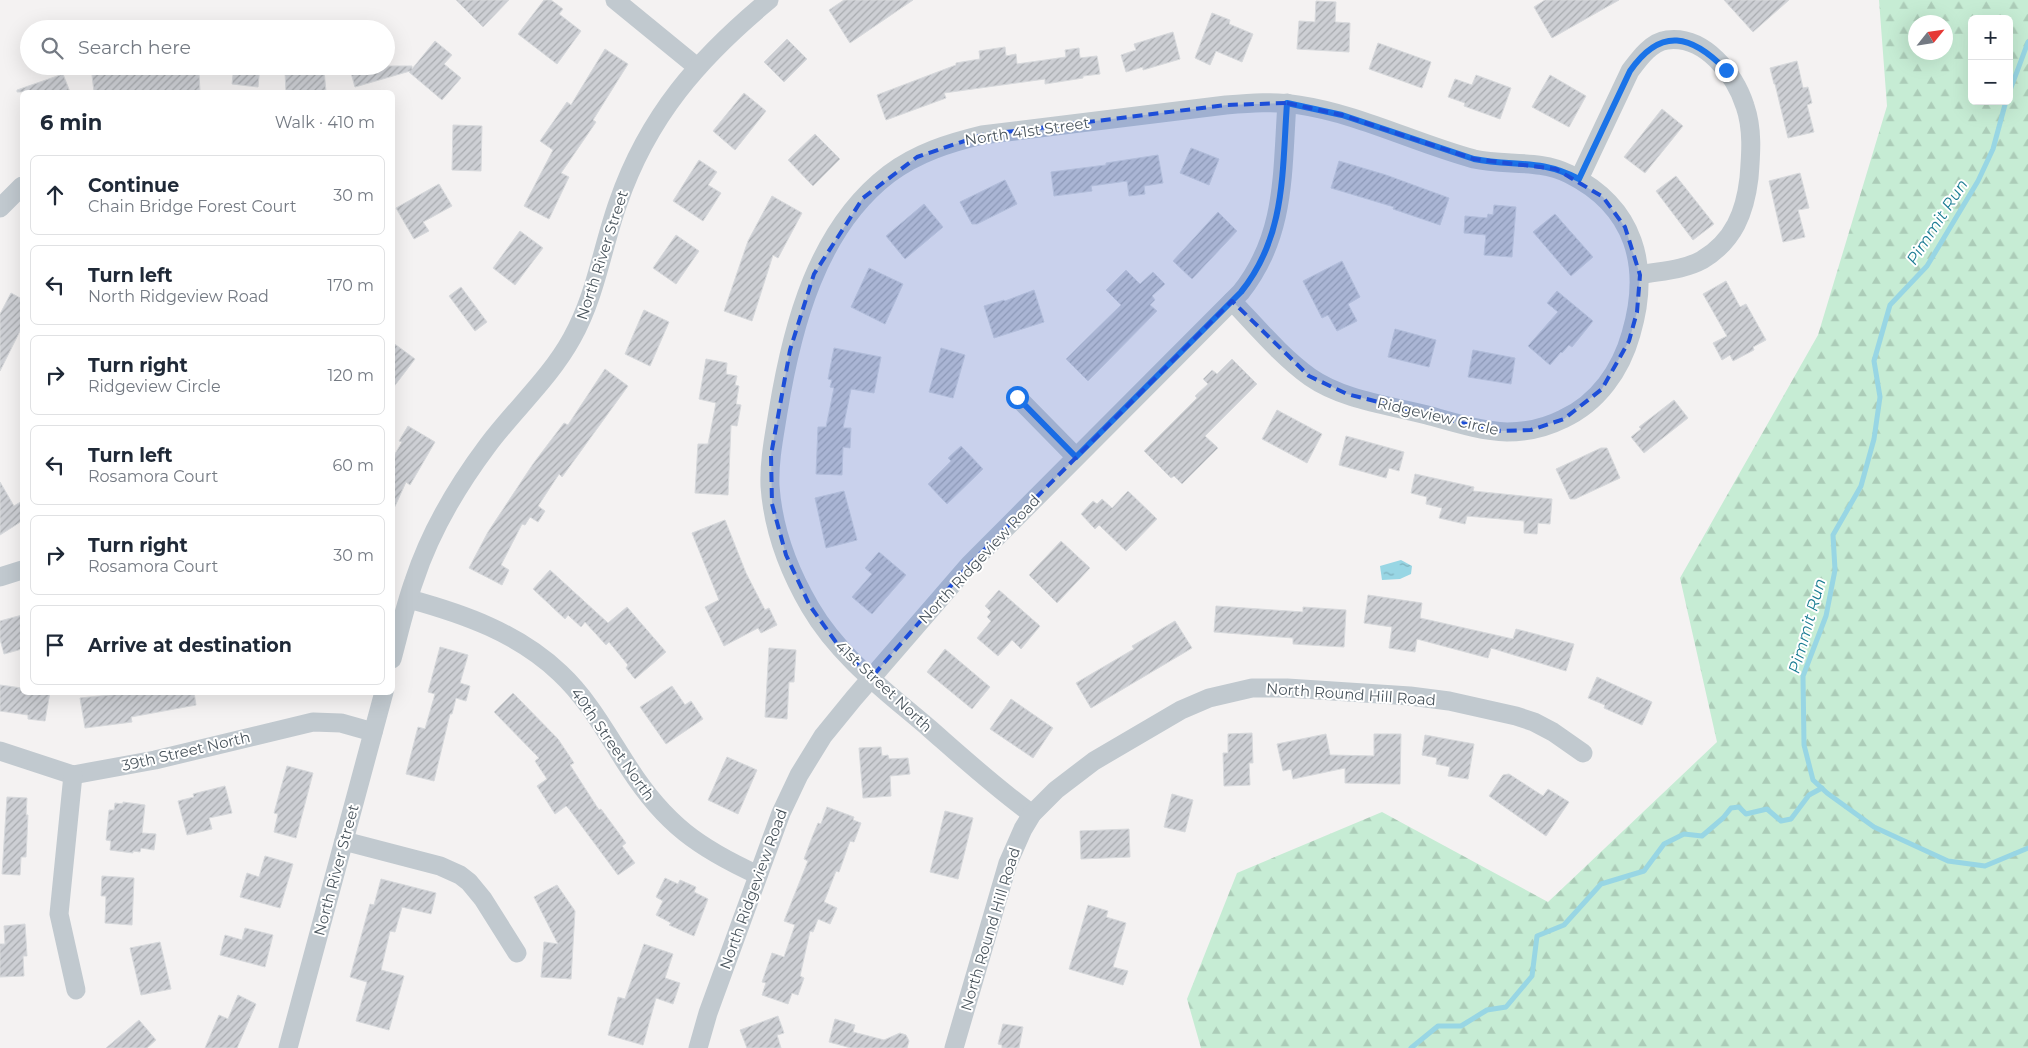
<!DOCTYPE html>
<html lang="en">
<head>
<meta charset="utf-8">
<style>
  body { margin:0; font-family:Montserrat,sans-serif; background:#f6f6f7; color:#1f2937 }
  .controls { position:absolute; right:15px; top:15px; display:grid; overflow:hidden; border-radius:8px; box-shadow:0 5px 20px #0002 }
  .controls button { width:45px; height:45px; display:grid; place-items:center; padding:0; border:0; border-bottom:1px solid #e0e1e3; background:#fff; color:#1f2937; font:25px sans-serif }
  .compass { position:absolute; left:1908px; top:15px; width:45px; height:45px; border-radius:50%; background:#fff; box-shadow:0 5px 20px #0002; rotate:60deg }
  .stop { position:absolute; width:15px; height:15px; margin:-11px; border:4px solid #1a73e8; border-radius:50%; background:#fff }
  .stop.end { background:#1a73e8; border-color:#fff; box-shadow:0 1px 5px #0008 }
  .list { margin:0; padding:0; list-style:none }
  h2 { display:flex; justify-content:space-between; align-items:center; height:65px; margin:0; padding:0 20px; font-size:21px }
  h2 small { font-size:16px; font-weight:400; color:#747a83 }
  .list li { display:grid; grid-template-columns:32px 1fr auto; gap:15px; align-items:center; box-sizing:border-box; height:80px; margin:0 10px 10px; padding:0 10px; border:1px solid #e0e1e3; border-radius:8px }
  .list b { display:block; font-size:19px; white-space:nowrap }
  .list p { margin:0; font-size:16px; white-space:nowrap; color:#747a83 }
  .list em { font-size:16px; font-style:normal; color:#747a83 }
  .icon { flex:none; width:28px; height:28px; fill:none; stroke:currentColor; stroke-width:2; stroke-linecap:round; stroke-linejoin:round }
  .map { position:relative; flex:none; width:2028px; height:1048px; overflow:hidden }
  .search { position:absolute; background:#fff; box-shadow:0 5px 20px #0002; left:20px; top:20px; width:375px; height:55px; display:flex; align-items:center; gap:12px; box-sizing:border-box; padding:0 18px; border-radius:28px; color:#747a83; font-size:19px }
  .panel { position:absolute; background:#fff; box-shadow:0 5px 20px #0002; left:20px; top:90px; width:375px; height:605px; border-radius:8px }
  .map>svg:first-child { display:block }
</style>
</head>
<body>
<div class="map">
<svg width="2028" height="1048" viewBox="0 0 2028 1048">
  <defs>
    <pattern id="forest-firs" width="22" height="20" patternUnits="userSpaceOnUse" patternTransform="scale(1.25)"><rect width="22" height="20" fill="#c6ecd4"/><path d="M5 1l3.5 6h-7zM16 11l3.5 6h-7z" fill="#acccb8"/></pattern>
    <pattern id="water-ripples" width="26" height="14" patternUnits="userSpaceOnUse" patternTransform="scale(1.25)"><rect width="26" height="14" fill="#98d6e4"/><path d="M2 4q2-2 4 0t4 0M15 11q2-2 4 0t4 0" fill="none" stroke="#7eb0bc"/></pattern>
    <pattern id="building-hatch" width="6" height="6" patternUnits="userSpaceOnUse" patternTransform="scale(1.25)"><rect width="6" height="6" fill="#cdcfd4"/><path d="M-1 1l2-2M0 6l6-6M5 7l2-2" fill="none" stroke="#a8abaf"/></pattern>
  </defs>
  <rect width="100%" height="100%" fill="#f4f2f2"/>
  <path fill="url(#forest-firs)" fill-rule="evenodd" d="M1879,0h149v1048h-827l-14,-49 50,-126 145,-61 166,90 169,-160 -37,-164 138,-243 69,-229zM1972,19h37v82h-37zM1916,22h30v30h-30z"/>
  <path fill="url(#water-ripples)" d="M1401,560l11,6 -1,8 -11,5 -18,1 -2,-14z"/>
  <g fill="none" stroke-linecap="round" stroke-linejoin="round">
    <g stroke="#98d6e4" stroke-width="5">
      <path d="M2009,93l19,-51"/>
      <path d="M2006,101l-13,48 -15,32 -51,85 -37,39 -16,56 6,36 -6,42 -13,47 -28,49 2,35 -9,46 -23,60 1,69 9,35 14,13 47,34 74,34 37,5 43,-18"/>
      <path d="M1411,1048l27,-22h23l26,-16 19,-3 26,-31 5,-40 27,-11 37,-41 43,-13 20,-27 20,-10 18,2 21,-18 8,-10 8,-1 7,7 21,-5 14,12 10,-2 18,-24 13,-7"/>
    </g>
  </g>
  <g fill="url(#building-hatch)" stroke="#d7d9dc">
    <path d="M456,0h53l-26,27z"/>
    <path d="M544,0h7l12,9 -4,5 22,17 -24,33 -39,-30z"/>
    <path d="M844,0h69l-63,43 -21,-33z"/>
    <path d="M1545,0h74l-67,38 -18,-31z"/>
    <path d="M1724,0h65l-36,32z"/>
    <path d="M1316,1l20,1 -1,20 15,1 -1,29 -52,-3 2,-28 16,1z"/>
    <path d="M1212,13l18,7 -1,4 24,10 -11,28 -26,-11 -6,14 -15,-7z"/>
    <path d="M1173,32l7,27 -37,11v-3l-17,5 -5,-17 15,-5 -2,-6z"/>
    <path d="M787,39l20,20 -23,23 -20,-20z"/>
    <path d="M435,41l17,14 -8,9 17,14 -19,22 -33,-28 1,-1 -55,16 -6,-21h63v3z"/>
    <path d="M1378,43l53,19 -9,26 -53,-19z"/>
    <path d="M1005,47l1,9 10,-2 1,10 49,-7 -1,-7 14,-2 1,10 17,-2 3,18 -17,2v2l-38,6v-5l-101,14 2,5 -60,22 -9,-25 79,-30v-2l24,-4 -1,-8z"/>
    <path d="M605,49l23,15 -35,56 3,2 -35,51 8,4 -20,42 -25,-13 29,-56 -13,-9 27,-39 4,3z"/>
    <path d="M1797,61l6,27 5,-1 4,16 -5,2 7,27 -26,6 -13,-54h-1l-4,-16z"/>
    <path d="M234,66h26l-2,21 -26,-3z"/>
    <path d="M324,70l2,22h-40l-1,-20z"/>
    <path d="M132,71l1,2h66l1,19h-106l-2,-17z"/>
    <path d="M63,74l7,18h-53v-2z"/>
    <path d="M1476,75l35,13 -11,31 -36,-13 1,-3 -17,-6 7,-18 17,6z"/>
    <path d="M1550,75l36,21 -17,31 -37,-20z"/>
    <path d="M744,93l22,18 -31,39 -22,-19z"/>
    <path d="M1662,109l21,17 -38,47 -21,-16z"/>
    <path d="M453,125l29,1 -1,45 -29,-1z"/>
    <path d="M815,134l25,25 -27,27 -25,-26z"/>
    <path d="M1191,148l28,11 -10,26 -29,-12z"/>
    <path d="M1158,155l5,28 -19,3 1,8 -16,2 -2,-15 -36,5 1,5 -38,5 -3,-24 55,-7v-2z"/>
    <path d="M699,160l18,12 -9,13 13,8 -18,28 -30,-20z"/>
    <path d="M1339,161l47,14 63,23 -9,27 -47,-16 1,-2 -63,-19z"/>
    <path d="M1800,173l9,35 -11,2 7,27 -22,5 -14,-61z"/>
    <path d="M1676,176l38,48 -21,16 -37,-49z"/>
    <path d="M1005,180l12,24 -40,20h-5l-12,-22z"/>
    <path d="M439,184l13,22 -29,16 6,9 -15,8 -18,-31z"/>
    <path d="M772,196l30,17 -24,45 -5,-3 -21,66 -28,-10 24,-70z"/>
    <path d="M924,204l19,23 -38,32 -19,-23z"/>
    <path d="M1494,205l22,2 -4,50 -28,-2 2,-20 -22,-2 1,-17 22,2 1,-4 5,1z"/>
    <path d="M1218,212l19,19 -45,48 -19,-18z"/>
    <path d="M1555,214l38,43 -22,19 -38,-44z"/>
    <path d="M520,231l23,17 -28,37 -22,-17z"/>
    <path d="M676,235l23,16 -23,33 -23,-16z"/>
    <path d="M1342,261l18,36 -12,7 9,17 -20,10 -9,-16 -6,3 -19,-37z"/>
    <path d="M869,268l34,16 -18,40 -34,-17z"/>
    <path d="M1126,270l14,14 13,-12 12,12 -13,12 3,4 -5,5 7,6 -69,70 -22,-22 55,-54 -15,-15z"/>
    <path d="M1726,281l14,26 6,-3 20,36 -13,7 1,3 -21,11 -3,-6 -8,5 -9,-17 14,-7 -24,-42z"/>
    <path d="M461,287l26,35 -12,9 -26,-35z"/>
    <path d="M1034,290l10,32 -50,16 -10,-32 20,-6 1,1z"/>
    <path d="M1557,291l36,30 -21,26 -3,-2 -7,8 -1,-1 -11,13 -22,-19 30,-34 -11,-9z"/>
    <path d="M11,293l11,6v28l-22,44v-57z"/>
    <path d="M644,310l25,12 -19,44 -25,-12z"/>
    <path d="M1395,329l41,11 -7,27 -41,-10z"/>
    <path d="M392,342l23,17 -23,30z"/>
    <path d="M834,348l47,9 -7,36 -23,-4 -8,39h8l-1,20 -7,-1 -1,28 -26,-1 2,-47h8l8,-39 -4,-1 2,-7 -4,-1z"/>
    <path d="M941,348l24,7 -12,43 -24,-6z"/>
    <path d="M1473,350l42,8 -4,26 -43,-7z"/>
    <path d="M706,359l21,4 -1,11 11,2 -2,9 4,1 -3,18 5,1 -4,21 -6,-1 -3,70 -33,-2 3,-49h10l8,-41 -17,-4z"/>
    <path d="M1232,359l25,25 -52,52 13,12 -36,36 -8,-8 -3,2 -27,-27 53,-53 -2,-2 13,-12 -5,-5 9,-9 5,4z"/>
    <path d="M605,369l23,17 -66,91 -3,-3 -21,32 7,5 -7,11 -8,-5 -5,8 -3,-1 -21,41 8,5 -7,15 -33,-17 19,-36 45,-68 31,-41 4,2z"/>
    <path d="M1674,400l14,18 -44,35 -13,-16 10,-8 -2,-2z"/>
    <path d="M1277,410l45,24 -15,29 -45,-24z"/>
    <path d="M408,426l27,16 -25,43 -4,-3 -14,31v-54l10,-17 -3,-1z"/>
    <path d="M1346,436l58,16 -5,19 -10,-3 -3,10 -47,-13z"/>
    <path d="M961,446l22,23 -36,35 -19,-20 23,-23 -3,-3z"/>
    <path d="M1601,448h6l13,30 -45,21h-5l-14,-30z"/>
    <path d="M1415,474l59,13 -1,4 79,8 -2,25 -12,-1 -1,11 -13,-1v-12l-57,-5 -2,8 -26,-6 3,-10 -16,-4 1,-7 -16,-4z"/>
    <path d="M0,482l14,24 8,-5v20l-22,14z"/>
    <path d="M844,491l13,49 -31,8 -11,-50z"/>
    <path d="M1128,491l29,28 -31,32 -27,-26 -4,4 -14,-15 12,-13 4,3 5,-5 10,9z"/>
    <path d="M725,520l21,53 19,37 4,-2 8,17 -16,8 -3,-5 -34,18 -19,-39 14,-7 -27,-67z"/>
    <path d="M1061,541l29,27 -33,35 -28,-28z"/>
    <path d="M879,552l27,23 -34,39 -20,-17 20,-23 -7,-6z"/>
    <path d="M550,570l58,53 19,-16 39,45 -31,27 -9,-11 2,-3 -19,-23 -3,3 -21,-23 -4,5 -13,-12 -3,4 -32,-30z"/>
    <path d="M999,590l41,36 -19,23 -9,-9 -14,16 -21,-18 14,-17 -4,-4 4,-5 -6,-6z"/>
    <path d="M1368,595l54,8 -2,15 93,21 3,-10 58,15 -8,27 -75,-23 -3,10 -71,-19 -2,13 -26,-4 3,-21 -28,-4z"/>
    <path d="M1216,606l87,6v-5l43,3 -2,37 -51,-3v-6l-79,-6z"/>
    <path d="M22,615v34l-18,5 -4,-15v-18z"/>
    <path d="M1175,621l17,27 -101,60 -15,-25 58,-34 -2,-3z"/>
    <path d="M440,647l28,8 -8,28 10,3 -4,15 -10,-3 -4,16h-2l-16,67 -28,-7 12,-47 7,2 10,-35 -7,-2z"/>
    <path d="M769,648l27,2 -2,32h-5l-2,37 -22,-2z"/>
    <path d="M945,649l45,38 -18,22 -45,-37z"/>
    <path d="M1597,677l55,25 -10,23 -38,-17 1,-3 -17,-7z"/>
    <path d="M0,685l22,3v4h28l-5,29 -17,-2v-4l-28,-4z"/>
    <path d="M672,686l13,19 6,-4 12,18 -37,25 -26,-37z"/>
    <path d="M109,692h85l2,13 -65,12 1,5 -47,6 -5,-30 29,-3z"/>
    <path d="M513,693l45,46 16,24 -4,2 29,45 2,-1 25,34 -4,3 13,17 -17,12 -49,-66 -3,-3 -11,8 -18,-28 10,-7 -12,-18 4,-3 -45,-46z"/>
    <path d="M1011,699l42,29 -20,30 -43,-29z"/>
    <path d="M1252,733l1,30h-4l1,22 -26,1 -1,-33h5v-19z"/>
    <path d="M1326,734l4,21 44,1v-22h27l-1,50 -55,-1v-15l-52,11 -2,-10 -8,2 -6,-27z"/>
    <path d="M1425,735l49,9 -6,35 -20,-3 2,-9 -14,-3 1,-6 -15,-3z"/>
    <path d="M881,747l1,9 6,-1 1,4 19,-1 2,16 -20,2 1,20 -28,2 -4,-50z"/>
    <path d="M727,757l30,13 -19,44 -30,-14z"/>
    <path d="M287,766l26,7 -17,65 -22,-6 4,-18 -4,-1z"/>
    <path d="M1509,774l34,22 5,-7 21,13 -23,34 -57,-40 14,-21z"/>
    <path d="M225,786l7,27 -23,5 3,11 -25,6 -9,-34 16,-4 -1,-3z"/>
    <path d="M1172,794l21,6 -8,32 -21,-5z"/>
    <path d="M7,797l20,1 -1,17h2l-2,42h-5l-1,18 -18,-1z"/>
    <path d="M123,802l22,3 -3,28 14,1 -2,16 -13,-2 -1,4 -7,-1v2l-23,-3 1,-9 -5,-1 3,-30h5l1,-7 8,1z"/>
    <path d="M827,807l27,10 -1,3 8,3 -7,19 -4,-1 -11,31 -3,-1 -12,31 13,6 -7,16 -12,-5 -5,13 -3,-1 -10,45 4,2 -6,17 -6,-2 -4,11 -26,-9 4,-12 -4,-1 10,-29 12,4 11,-32 -11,-4 24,-60 -4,-2 7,-19 7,-17 3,1z"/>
    <path d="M945,811l28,7 -15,61 -28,-7z"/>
    <path d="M1129,829l1,28 -49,2 -1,-28z"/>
    <path d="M265,856l28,8 -13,44 -40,-11 7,-24 12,4z"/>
    <path d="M102,876l32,2 -2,47 -27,-2 1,-27h-5z"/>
    <path d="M665,878l13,6 2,-4 16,7 -2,5 14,7 -14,37 -25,-11 2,-2 -15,-8 7,-14 -7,-4z"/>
    <path d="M381,879l55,14 -5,21 -29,-7 -7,25 -5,-1 -9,39 23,6 -15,54 -33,-9 11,-39 -17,-5 20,-73 4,1z"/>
    <path d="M557,885l18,26 -4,68 -30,-2 3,-35 14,2 -24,-47z"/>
    <path d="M1088,905l20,6 -2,6 20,6 -13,44 15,4 -5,14 -54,-16z"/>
    <path d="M25,924l2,32h-4l1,20 -24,1v-33h5l-1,-18z"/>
    <path d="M245,928l28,7 -8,32 -45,-12 5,-20 17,5z"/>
    <path d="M160,942l11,47 -30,6 -11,-47z"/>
    <path d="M644,944l29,10 -8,24 15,5 -7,21 -17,-6 -13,47 -35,-10 10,-38 7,2z"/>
    <path d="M238,995l18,9 -19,44h-32l14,-33 9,4z"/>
    <path d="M778,1016l6,17 -7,2 4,13h-34l-7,-18z"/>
    <path d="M835,1019l20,6 -2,7 31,8 16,-7 6,2 3,6 -2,7h-56l-22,-6z"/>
    <path d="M139,1020l17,20 -9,8h-41z"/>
    <path d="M1003,1024l20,3 -4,21h-17v-3l-4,-1z"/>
  </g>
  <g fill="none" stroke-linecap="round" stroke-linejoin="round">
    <g stroke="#c1c9cf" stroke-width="19">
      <path d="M615,0l82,67"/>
      <path d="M1579,179l51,-108c9,-12 21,-29 37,-31 38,-5 68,35 78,66 8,23 6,48 4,72 -4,34 -15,63 -47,82 -18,10 -42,11 -62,15"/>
      <path d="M0,208l22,-22"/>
      <path d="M1017,397l59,60"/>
      <path d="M0,577l22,-7"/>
      <path d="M409,599c55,15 109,34 151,74 29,27 48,63 69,95 36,56 70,80 129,107"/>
      <path d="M392,659c7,-26 13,-53 22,-78 16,-49 44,-96 74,-136 27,-36 62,-67 84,-107 24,-43 30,-90 46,-135 30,-87 81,-145 151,-203"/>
      <path d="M0,751l73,24 82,-15 158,-38 28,1 32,9"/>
      <path d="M73,775l-14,139 17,76"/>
      <path d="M1032,814c-36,-26 -69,-56 -102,-85 -43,-37 -91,-72 -120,-122 -21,-36 -37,-78 -40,-121 -1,-25 4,-49 8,-74 14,-86 39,-183 111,-238 28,-21 60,-31 93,-39l244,-30c24,-2 49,-4 73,0 60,9 116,38 175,54 31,7 65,0 95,15 66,33 82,92 62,160 -10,36 -33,69 -68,85 -18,9 -37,13 -56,13 -27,-1 -54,-10 -80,-17 -39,-10 -84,-15 -117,-38 -29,-21 -53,-50 -78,-76"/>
      <path d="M344,841l96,25 20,9 9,7 14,17 34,54"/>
      <path d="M288,1048l96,-356"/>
      <path d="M698,1048l10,-35 73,-200 18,-38 24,-39 31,-38 115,-133 272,-273c45,-57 41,-119 46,-189"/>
      <path d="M954,1048l54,-185 15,-34 9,-15 24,-24 38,-29 87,-51 28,-12 43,-10h35l123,8 39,5 67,15 18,6 19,10 30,21"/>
    </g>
  </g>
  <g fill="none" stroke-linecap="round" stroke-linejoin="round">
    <path stroke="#1a73e8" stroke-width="6" d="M1017,397l59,60 165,-165c45,-56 41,-120 46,-189l55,12 132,44c40,8 65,-1 105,20l51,-108c31,-45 62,-36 96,-1"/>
  </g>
  <path fill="#1d4ed8" fill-opacity="0.2" stroke="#1d4ed8" stroke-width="4" stroke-dasharray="10 6" stroke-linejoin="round" d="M1287,103l55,12 132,44 82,10 47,28 22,30 15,48 -3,37 -8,29 -27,48 -38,30 -33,11 -38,1 -146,-37 -38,-18 -77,-75 -263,264 -98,113 -33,-33 -28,-39 -24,-51 -14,-51 -1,-49 19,-105 24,-76 49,-76 54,-41 65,-22 244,-30z"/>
  <g text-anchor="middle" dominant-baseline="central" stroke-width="4" stroke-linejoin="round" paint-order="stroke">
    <g font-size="15" fill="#4b565e" stroke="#fff">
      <text transform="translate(1027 131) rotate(-8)">North 41st Street</text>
      <text transform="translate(602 255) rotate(-72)">North River Street</text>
      <text transform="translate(1438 416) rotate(13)">Ridgeview Circle</text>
      <text transform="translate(979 559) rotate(-47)">North Ridgeview Road</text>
      <text transform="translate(884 686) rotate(43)">41st Street North</text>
      <text transform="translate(1351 694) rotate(4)">North Round Hill Road</text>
      <text transform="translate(613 744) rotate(55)">40th Street North</text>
      <text transform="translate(186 751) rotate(-13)">39th Street North</text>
      <text transform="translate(336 870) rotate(-75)">North River Street</text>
      <text transform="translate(753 889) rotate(-70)">North Ridgeview Road</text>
      <text transform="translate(990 929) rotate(-73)">North Round Hill Road</text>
    </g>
    <g font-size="16" font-style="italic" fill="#1a7c93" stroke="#fff">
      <text transform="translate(1937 222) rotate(-57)">Pimmit Run</text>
      <text transform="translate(1807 626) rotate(-74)">Pimmit Run</text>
    </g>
  </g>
</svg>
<div class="controls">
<button>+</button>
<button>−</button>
</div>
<svg class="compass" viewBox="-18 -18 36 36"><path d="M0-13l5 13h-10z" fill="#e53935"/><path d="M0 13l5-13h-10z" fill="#747a83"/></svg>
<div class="stop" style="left:1017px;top:397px"></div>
<div class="stop end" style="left:1726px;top:70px"></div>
<div class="search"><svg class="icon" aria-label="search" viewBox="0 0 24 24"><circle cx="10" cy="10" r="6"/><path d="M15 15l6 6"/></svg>Search here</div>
<section class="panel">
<h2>6 min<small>Walk · 410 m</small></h2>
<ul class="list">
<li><svg class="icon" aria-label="ahead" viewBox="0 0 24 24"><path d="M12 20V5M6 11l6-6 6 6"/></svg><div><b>Continue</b><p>Chain Bridge Forest Court</p></div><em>30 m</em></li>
<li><svg class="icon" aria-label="left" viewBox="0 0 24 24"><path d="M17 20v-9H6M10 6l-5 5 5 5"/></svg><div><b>Turn left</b><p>North Ridgeview Road</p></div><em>170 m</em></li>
<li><svg class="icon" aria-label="right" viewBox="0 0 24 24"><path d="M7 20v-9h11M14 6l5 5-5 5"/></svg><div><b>Turn right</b><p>Ridgeview Circle</p></div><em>120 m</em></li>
<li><svg class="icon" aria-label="left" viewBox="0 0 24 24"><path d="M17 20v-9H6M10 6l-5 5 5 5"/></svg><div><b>Turn left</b><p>Rosamora Court</p></div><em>60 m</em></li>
<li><svg class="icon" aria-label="right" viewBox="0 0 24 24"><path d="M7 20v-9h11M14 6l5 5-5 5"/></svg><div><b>Turn right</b><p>Rosamora Court</p></div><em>30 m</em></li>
<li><svg class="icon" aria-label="arrive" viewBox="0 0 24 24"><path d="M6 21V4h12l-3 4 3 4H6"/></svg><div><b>Arrive at destination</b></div></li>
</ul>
</section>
</div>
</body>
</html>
